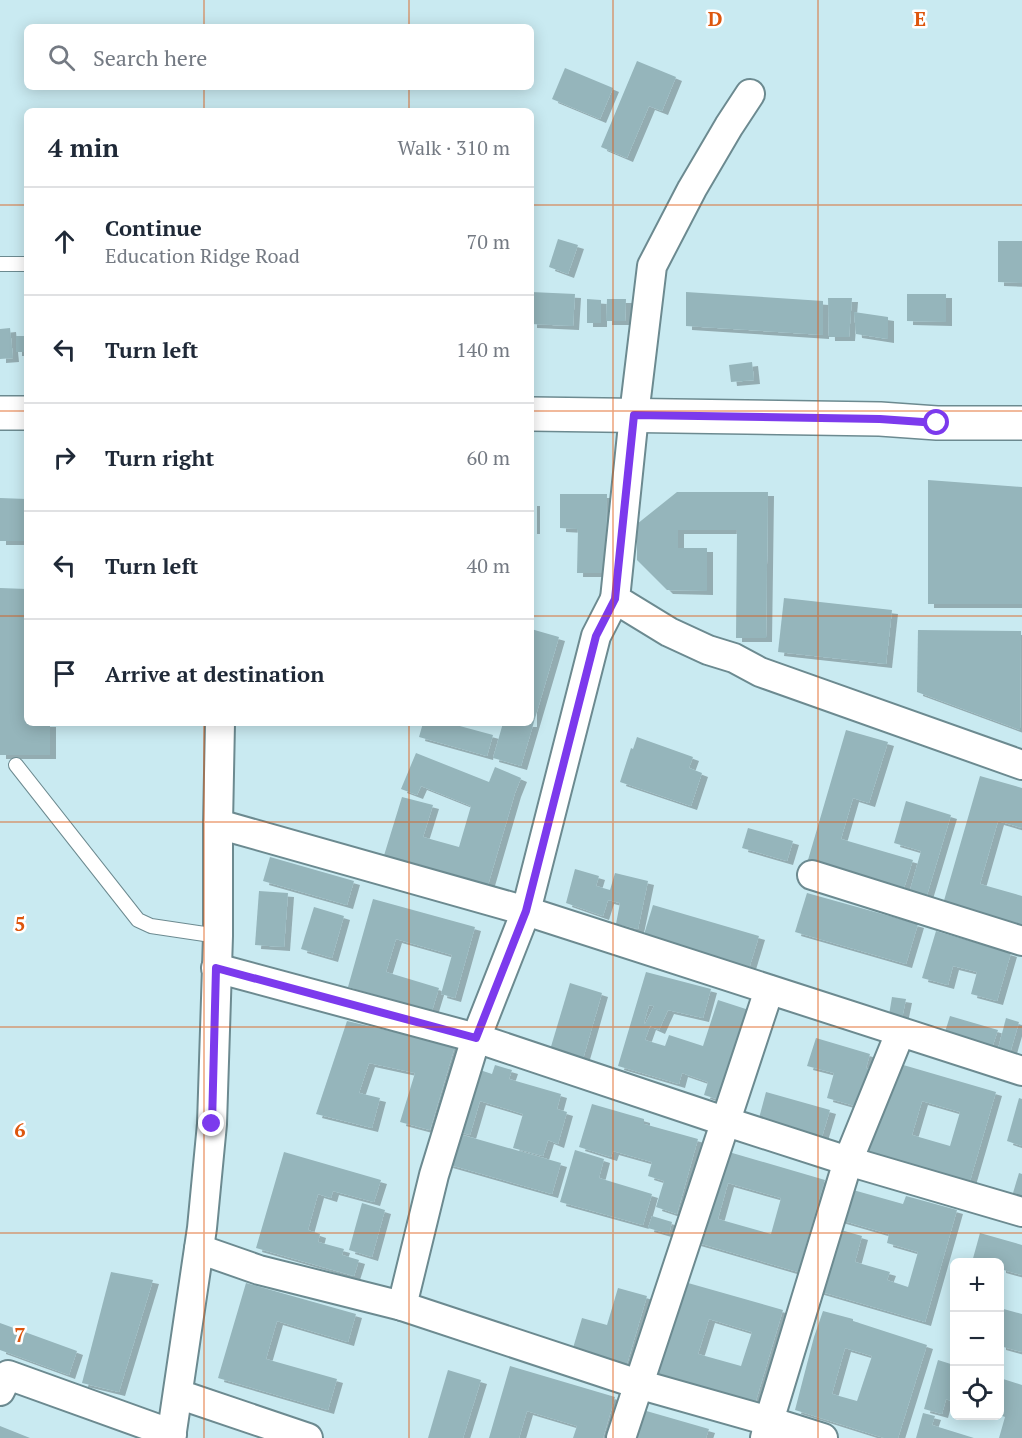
<!DOCTYPE html>
<html lang="en">
<head>
<meta charset="utf-8">
<style>
  body { margin:0; font-family:"PT Serif",serif; background:#f6f6f7; color:#1f2937 }
  .controls { position:absolute; right:18px; bottom:18px; display:grid; overflow:hidden; border-radius:9px; box-shadow:0 3px 15px #0003 }
  .controls button { width:54px; height:54px; display:grid; place-items:center; padding:0; border:0; border-bottom:2px solid #e0e1e3; background:#fff; color:#1f2937; font:30px sans-serif }
  .stop { position:absolute; width:18px; height:18px; margin:-14px; border:4px solid #7c3aed; border-radius:50%; background:#fff }
  .stop.end { background:#7c3aed; border-color:#fff; box-shadow:0 2px 6px #0008 }
  .list { margin:0; padding:0; list-style:none }
  h2 { display:flex; justify-content:space-between; align-items:center; height:78px; margin:0; padding:0 24px; font-size:26px }
  h2 small { font-size:20px; font-weight:400; color:#747a83 }
  .list li { display:grid; grid-template-columns:39px 1fr auto; gap:18px; align-items:center; box-sizing:border-box; height:108px; padding:0 24px; border-top:2px solid #e0e1e3 }
  .list b { display:block; font-size:22px; white-space:nowrap }
  .list p { margin:0; font-size:20px; white-space:nowrap; color:#747a83 }
  .list em { font-size:20px; font-style:normal; color:#747a83 }
  .icon { flex:none; width:33px; height:33px; fill:none; stroke:currentColor; stroke-width:2; stroke-linecap:round; stroke-linejoin:round }
  .map { position:relative; flex:none; width:1022px; height:1438px; overflow:hidden }
  .search { position:absolute; background:#fff; box-shadow:0 3px 15px #0003; left:24px; top:24px; width:510px; height:66px; display:flex; align-items:center; gap:15px; box-sizing:border-box; padding:0 21px; border-radius:9px; color:#747a83; font-size:22px }
  .panel { position:absolute; background:#fff; box-shadow:0 3px 15px #0003; left:24px; top:108px; width:510px; height:618px; border-radius:9px }
  .map>svg:first-child { display:block }
</style>
</head>
<body>
<div class="map">
<svg width="1022" height="1438" viewBox="0 0 1022 1438">
  <defs>
    <filter id="shadow"><feDropShadow dx="6" dy="4" stdDeviation="0" flood-color="#0004"/></filter>
  </defs>
  <rect width="100%" height="100%" fill="#c9eaf1"/>
  <g fill="#95b5bb" fill-rule="evenodd" filter="url(#shadow)">
    <path d="M637,61l39,16 -14,34 -13,-5 -22,52 -26,-11z"/>
    <path d="M565,68l48,20 -13,31 -48,-20z"/>
    <path d="M558,239l20,6 -10,29 -19,-7z"/>
    <path d="M998,241h24v42l-24,-1z"/>
    <path d="M531,292l44,2 -2,32 -42,-2z"/>
    <path d="M686,292l137,9v34l-137,-9z"/>
    <path d="M907,294h39v28l-39,-1z"/>
    <path d="M828,298h24l-3,39h-20z"/>
    <path d="M587,299l14,1v23h-14z"/>
    <path d="M607,299h19l-1,22h-19z"/>
    <path d="M854,312l34,5v22l-32,-5z"/>
    <path d="M10,328l3,30 -13,1v-30z"/>
    <rect x="16" y="336" width="11" height="16"/>
    <path d="M752,362l2,18 -23,2 -2,-17z"/>
    <path d="M928,480l94,7v117h-94z"/>
    <path d="M677,492h91l-2,146h-30l1,-108h-59v18h29v43l-40,-1 -30,-30v-36z"/>
    <path d="M560,494h47l-1,79h-29l1,-44 -18,-1z"/>
    <path d="M0,498l27,1v42h-27z"/>
    <rect x="531" y="502" width="3" height="28"/>
    <path d="M0,588l27,1v134h23v32h-50z"/>
    <path d="M784,598l108,12 -6,54 -108,-12z"/>
    <path d="M531,629l28,8 -38,129 -28,-8 10,-35h28z"/>
    <path d="M918,630l103,1 -1,99 -103,-38z"/>
    <path d="M423,723h34l-1,2 37,10 -6,21 -68,-19z"/>
    <path d="M846,730l42,12 -19,61 -16,-5 -12,41 72,21 -9,28 -96,-28z"/>
    <path d="M637,737l56,20 -4,11 13,5 -11,33 -71,-24 11,-34 2,1z"/>
    <path d="M416,753l73,29 6,-15 26,11 -6,15 -29,99 -104,-30 20,-65 31,8 -10,32 36,10 12,-41 -50,-20 -4,9 -16,-6z"/>
    <path d="M980,776l42,12v40l-24,-7 -18,63 42,12v31l-79,-23z"/>
    <path d="M906,801l45,14 -24,80 -17,-5 11,-39 -27,-8z"/>
    <path d="M748,828l45,13 -6,20 -45,-13z"/>
    <path d="M270,857l84,24 -7,24 -84,-24z"/>
    <path d="M575,869l24,7 -3,10 14,4 5,-17 33,8 -10,48 -22,-5 4,-21 -12,-3 -5,16 -37,-13z"/>
    <path d="M259,891l29,2 -4,54 -29,-2z"/>
    <path d="M807,893l111,31 -12,40 -111,-32z"/>
    <path d="M373,899l102,28 -20,71 -14,-4 11,-39 -56,-16 -10,33 53,16 -7,23 -84,-24z"/>
    <path d="M653,905l106,31 -11,36 -106,-31z"/>
    <path d="M314,907l30,9 -12,42 -31,-9z"/>
    <path d="M936,931l75,22 -14,48 -26,-7 6,-22 -24,-6 -5,19 -26,-7z"/>
    <path d="M646,972l65,17 -8,29 -35,-8 -9,20 -9,-4 -5,14 20,6 4,-11 34,11 15,-46 34,11 -29,90 -19,-6 4,-13 -26,-9 -3,11 -61,-18zM649,1005l5,1 -9,18 -1,-1z"/>
    <path d="M570,983l32,10 -19,66 -33,-9z"/>
    <path d="M892,997l14,2 -5,24 -13,-2z"/>
    <path d="M950,1016l48,14 -6,18 -48,-13z"/>
    <path d="M1006,1018l13,4 -9,31 -12,-4z"/>
    <path d="M347,1021l108,25 -25,84 -30,-8 15,-49 -46,-10 -10,30 21,5 -8,30 -56,-14z"/>
    <path d="M816,1038l54,16 -4,14 9,3 -6,21 -9,-2 -5,16 -28,-8 7,-25 -27,-7z"/>
    <path d="M893,1062l103,30 -26,89 -104,-29zM922,1101l38,11 -10,34 -38,-11z"/>
    <path d="M495,1065l17,5 -3,9 52,15 -4,15 10,3 -9,32 -10,-4 -5,16 -30,-8 10,-34 -43,-13 -10,34 -14,-4 18,-63 18,6z"/>
    <path d="M766,1092l64,18 -9,30 -63,-18z"/>
    <path d="M1019,1098l3,1v47l-15,-5z"/>
    <path d="M592,1104l52,15v5l54,15 -21,75 -21,-7 8,-26 -16,-5 4,-14 -39,-11 -2,6 -32,-10z"/>
    <path d="M456,1133l105,30 -9,31 -105,-30z"/>
    <path d="M575,1150l29,9 -5,19 53,16 -9,31 -83,-23z"/>
    <path d="M722,1150l103,30 -27,92 -103,-30zM728,1183l53,15 -10,36 -53,-15z"/>
    <path d="M284,1152l97,28 -7,22 -41,-11 -2,7 -13,-4 -10,36 12,4 -2,8 26,7 -2,6 17,5 -5,16 -98,-28z"/>
    <path d="M1019,1173l3,1v33l-12,-4z"/>
    <path d="M846,1188l57,16 3,-8 51,14 -32,112 -110,-32 19,-62 28,8 -7,26 35,10 -3,8 21,7 10,-35 -31,-9 2,-9 -52,-15z"/>
    <path d="M362,1203l23,7 -13,47 -23,-7z"/>
    <path d="M652,1216l20,6 -3,12 -21,-6z"/>
    <path d="M980,1233l42,12v30l-22,-6v-7h-28z"/>
    <path d="M111,1272l42,8 -34,112 -37,-9z"/>
    <path d="M681,1281l102,29 -28,94 -101,-30zM709,1319l43,13 -11,34 -43,-12z"/>
    <path d="M246,1283l110,31 -8,28 -71,-21 -11,38 71,20 -9,31 -110,-32z"/>
    <path d="M618,1288l29,8 -20,68 -54,-16 9,-30 25,7z"/>
    <path d="M1000,1308l22,6v38l-22,-6z"/>
    <path d="M823,1311l30,8v2l74,24 -29,93h-14l-89,-28 19,-73zM845,1348l27,8 -15,45 -25,-7z"/>
    <path d="M0,1323l77,28 -8,24 -69,-25z"/>
    <path d="M938,1360l16,5v37l-8,-3 -4,15 -18,-5z"/>
    <path d="M510,1366l105,31 -12,41h-30l4,-12 -50,-15 -8,27h-30z"/>
    <path d="M448,1370l33,10 -18,58h-35z"/>
    <path d="M1000,1378l22,7v53h-23l6,-21 -5,-2z"/>
    <path d="M636,1408l73,21 -3,9h-78z"/>
    <path d="M923,1413l12,3 -3,9 42,13h-58z"/>
    <path d="M0,1426l30,12h-30z"/>
  </g>
  <g fill="none" stroke-linecap="round" stroke-linejoin="round">
    <defs>
      <g id="service">
        <path d="M0,264h27"/>
        <path d="M16,765l122,155 13,6 67,10"/>
      </g>
      <g id="minor">
        <path d="M750,94l-21,32 -37,63 -40,77 -18,149 -19,184 54,33 39,18 26,8 26,14 262,93"/>
        <path d="M218,824l308,87 496,160"/>
        <path d="M812,875l210,66"/>
        <path d="M216,968l260,70 251,84 121,39 174,51"/>
        <path d="M199,1249l60,21 143,36 236,78 131,37 -4,17"/>
        <path d="M402,1306l32,-131 42,-137 50,-127 70,-275 19,-37"/>
        <path d="M0,1391l8,-16 164,59"/>
        <path d="M178,1394l130,44"/>
        <path d="M171,1438l31,-210 10,-104 6,-188v-112l2,-101"/>
        <path d="M621,1438l148,-448"/>
        <path d="M823,1438l-54,-17 79,-260 52,-128"/>
      </g>
      <g id="tertiary">
        <path d="M0,413h27"/>
        <path d="M531,414l349,5 57,4h85"/>
      </g>
    </defs>
    <use href="#service" stroke="#6c8a90" stroke-width="16"/>
    <use href="#minor" stroke="#6c8a90" stroke-width="32"/>
    <use href="#tertiary" stroke="#6c8a90" stroke-width="36"/>
    <use href="#service" stroke="#fff" stroke-width="14"/>
    <use href="#minor" stroke="#fff" stroke-width="28"/>
    <use href="#tertiary" stroke="#fff" stroke-width="33"/>
  </g>
  <g fill="none" stroke-linecap="round" stroke-linejoin="round">
    <path stroke="#7c3aed" stroke-width="8" d="M212,1124l4,-156 260,70 50,-127 70,-275 19,-37 19,-184 246,4 57,4"/>
  </g>
  <path fill="none" stroke="#dd560d" stroke-width="1.5" stroke-opacity="0.55" d="M204,0v27M409,0v27M613,0v1438M818,0v1438M204,87v24M409,87v24M0,205h27M531,205h491M0,411h27M531,411h491M0,616h27M531,616h491M204,723v715M409,723v715M0,822h1022M0,1027h1022M0,1233h1022"/>
  <g font-size="20" text-anchor="middle" font-weight="bold" fill="#dd560d" stroke="#fff" stroke-width="5" stroke-linejoin="round" paint-order="stroke">
    <text x="715" y="26">D</text>
    <text x="920" y="26">E</text>
    <text x="20" y="931">5</text>
    <text x="20" y="1137">6</text>
    <text x="20" y="1342">7</text>
  </g>
</svg>
<div class="controls">
<button>+</button>
<button>−</button>
<button><svg class="icon" aria-label="locate" viewBox="0 0 24 24"><circle cx="12" cy="12" r="6"/><path d="M12 2v4M12 18v4M2 12h4M18 12h4"/></svg></button>
</div>
<div class="stop" style="left:937px;top:423px"></div>
<div class="stop end" style="left:212px;top:1124px"></div>
<div class="search"><svg class="icon" aria-label="search" viewBox="0 0 24 24"><circle cx="10" cy="10" r="6"/><path d="M15 15l6 6"/></svg>Search here</div>
<section class="panel">
<h2>4 min<small>Walk · 310 m</small></h2>
<ul class="list">
<li><svg class="icon" aria-label="ahead" viewBox="0 0 24 24"><path d="M12 20V5M6 11l6-6 6 6"/></svg><div><b>Continue</b><p>Education Ridge Road</p></div><em>70 m</em></li>
<li><svg class="icon" aria-label="left" viewBox="0 0 24 24"><path d="M17 20v-9H6M10 6l-5 5 5 5"/></svg><div><b>Turn left</b></div><em>140 m</em></li>
<li><svg class="icon" aria-label="right" viewBox="0 0 24 24"><path d="M7 20v-9h11M14 6l5 5-5 5"/></svg><div><b>Turn right</b></div><em>60 m</em></li>
<li><svg class="icon" aria-label="left" viewBox="0 0 24 24"><path d="M17 20v-9H6M10 6l-5 5 5 5"/></svg><div><b>Turn left</b></div><em>40 m</em></li>
<li><svg class="icon" aria-label="arrive" viewBox="0 0 24 24"><path d="M6 21V4h12l-3 4 3 4H6"/></svg><div><b>Arrive at destination</b></div></li>
</ul>
</section>
</div>
</body>
</html>
